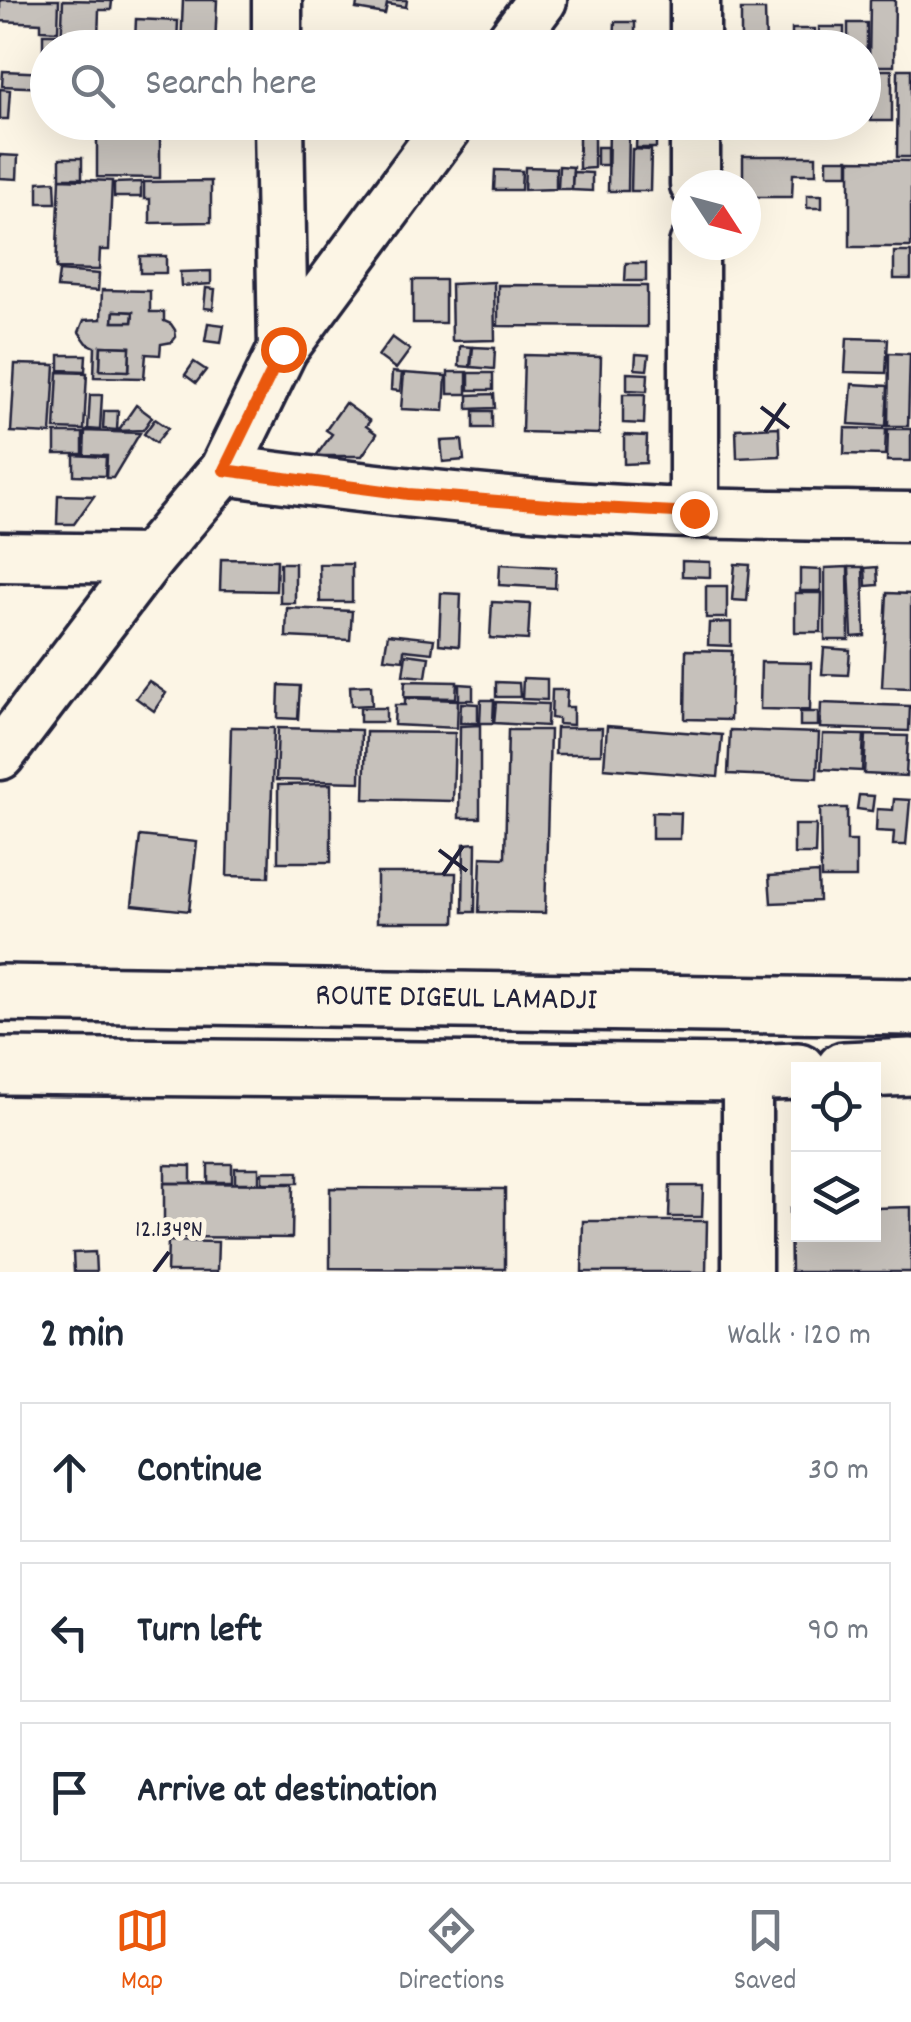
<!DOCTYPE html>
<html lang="en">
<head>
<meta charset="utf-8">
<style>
  body { margin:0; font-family:Dekko,sans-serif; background:#f6f6f7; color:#1f2937 }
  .controls { position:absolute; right:30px; bottom:30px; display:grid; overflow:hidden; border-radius:0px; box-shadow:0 10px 40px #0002 }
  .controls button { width:90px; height:90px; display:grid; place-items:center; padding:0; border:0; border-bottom:2px solid #e0e1e3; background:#fff; color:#1f2937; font:50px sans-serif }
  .compass { position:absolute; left:671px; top:170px; width:90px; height:90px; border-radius:50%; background:#fff; box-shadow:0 10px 40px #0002; rotate:126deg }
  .stop { position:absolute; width:30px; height:30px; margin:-22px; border:8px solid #ea580c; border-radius:50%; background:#fff }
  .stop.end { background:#ea580c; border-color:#fff; box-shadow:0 2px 10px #0008 }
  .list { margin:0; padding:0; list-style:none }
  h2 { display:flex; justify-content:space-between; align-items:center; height:130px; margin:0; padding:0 40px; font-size:42px }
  h2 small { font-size:32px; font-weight:400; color:#747a83 }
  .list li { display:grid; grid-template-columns:65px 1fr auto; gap:30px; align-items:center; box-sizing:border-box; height:140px; margin:0 20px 20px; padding:0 20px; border:2px solid #e0e1e3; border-radius:0px }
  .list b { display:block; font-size:38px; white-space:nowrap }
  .list em { font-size:32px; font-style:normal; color:#747a83 }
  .icon { flex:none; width:55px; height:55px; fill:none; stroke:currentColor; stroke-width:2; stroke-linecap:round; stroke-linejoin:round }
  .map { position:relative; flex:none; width:911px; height:1272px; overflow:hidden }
  .search { position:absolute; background:#fff; box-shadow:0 10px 40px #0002; left:30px; right:30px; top:30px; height:110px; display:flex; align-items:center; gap:25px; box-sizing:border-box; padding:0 35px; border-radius:55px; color:#747a83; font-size:38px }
  .sheet { height:610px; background:#fff }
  nav { display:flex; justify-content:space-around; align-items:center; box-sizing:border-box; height:140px; border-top:2px solid #e0e1e3; background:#fff; font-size:28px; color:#747a83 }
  nav a { display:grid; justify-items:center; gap:5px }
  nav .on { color:#ea580c }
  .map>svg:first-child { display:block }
</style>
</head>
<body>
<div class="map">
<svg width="911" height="1272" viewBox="0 0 911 1272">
  <rect width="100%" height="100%" fill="#fcf5e5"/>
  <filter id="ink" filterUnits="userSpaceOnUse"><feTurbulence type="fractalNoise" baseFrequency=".01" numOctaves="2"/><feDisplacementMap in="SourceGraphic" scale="20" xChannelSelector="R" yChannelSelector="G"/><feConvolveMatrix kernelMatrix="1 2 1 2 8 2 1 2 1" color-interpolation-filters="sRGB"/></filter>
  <g filter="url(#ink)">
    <g fill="#c6c1bb" stroke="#22223b" stroke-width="2.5" fill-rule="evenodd">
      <path d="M0,0h59l-1,31 -17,-1v-7l-41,-2z"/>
      <path d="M63,0l49,1 -1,9h-12l-1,29h15l-1,9h-51z"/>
      <path d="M183,0h34l-2,48h-34z"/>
      <path d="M358,0h49l-1,7 -19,-3 -2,10 -29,-5z"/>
      <path d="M870,0h25l-1,66h-25z"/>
      <path d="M741,10h24l1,38h-25z"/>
      <path d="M136,19l42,2 -1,23 -42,-2z"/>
      <path d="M615,22h20v26h-21z"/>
      <path d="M848,23h19v26l-19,-1z"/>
      <rect x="819" y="27" width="25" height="21"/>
      <rect x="792" y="29" width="23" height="19"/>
      <path d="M43,34h15v14h-10v23h-5z"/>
      <path d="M639,38l19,1 -1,9h-19z"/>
      <path d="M898,69h13v88h-14z"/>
      <rect x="871" y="70" width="21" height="51"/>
      <path d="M3,71l45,2v15l-46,-2z"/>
      <path d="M0,89l10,1 -2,29h-8z"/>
      <path d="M97,122h63v56l-63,-1z"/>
      <path d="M637,122h19v26h-20z"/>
      <path d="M609,125h20l-1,66h-20z"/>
      <path d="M579,129h15v39l-15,1z"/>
      <rect x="597" y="147" width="10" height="18"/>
      <path d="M632,149l19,1 -1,41h-19z"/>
      <path d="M0,155l18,1 -1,23 -17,-1z"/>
      <path d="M743,156h73v18h-23l-1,23h-46v-12h-3z"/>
      <rect x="60" y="158" width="22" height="20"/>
      <rect x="827" y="159" width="21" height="15"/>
      <path d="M850,160l61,1v86h-61z"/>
      <path d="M559,166l14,1 -1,22h-14z"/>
      <path d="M525,167l31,1v21l-32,1z"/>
      <path d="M495,170l27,1 -1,19h-27z"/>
      <path d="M573,172l19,1v18l-20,-1z"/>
      <path d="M60,179l52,2 -3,69h-9l-1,20 -43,-1z"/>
      <path d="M55,181l1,22h-18v-21z"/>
      <path d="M211,181v41l-61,1v-24h-6v-17z"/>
      <path d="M141,182v15h-27v-14z"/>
      <rect x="807" y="195" width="15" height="13"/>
      <rect x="894" y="252" width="17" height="27"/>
      <rect x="140" y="256" width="26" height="17"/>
      <path d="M626,263h20v18h-21z"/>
      <path d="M59,271l40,3 -1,17 -41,-3z"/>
      <path d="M211,271v13l-30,2 -1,-14z"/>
      <rect x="413" y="280" width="32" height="43"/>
      <path d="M494,282l1,58 -43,1 -1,-57z"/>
      <path d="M498,285l149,1v41l-149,-1z"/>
      <path d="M206,288l9,1 -2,20 -9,-1z"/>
      <path d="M102,290l48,1v21h14v9l7,3 4,6 1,7 -4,5 -11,2 -1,11 -14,-1 -2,24 -50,-1 1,-30 -8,-4 -8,-11 5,-12 17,-1zM114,311l19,1 -1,10h-19zM101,346l29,1 -1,24 -29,-1z"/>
      <path d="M114,311l19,1 -1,10h-19z"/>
      <path d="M208,323l16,2 -3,18 -16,-2z"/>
      <path d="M392,337l18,13 -14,19 -18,-13z"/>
      <path d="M847,338l41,1 -2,34 -41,-1z"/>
      <path d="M101,346l29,1 -1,24 -29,-1z"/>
      <path d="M460,346l12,1 -2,20 -11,-1z"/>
      <path d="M473,347l22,1 -1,21 -23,-2z"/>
      <path d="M889,353l21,1 -2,72h-20z"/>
      <path d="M636,354l13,1 -2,15 -12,-1z"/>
      <path d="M59,355h27l-1,16 -26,-1z"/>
      <path d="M524,355l77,2 -2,77 -77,-2z"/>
      <path d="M194,362l12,8 -10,13 -11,-8z"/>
      <path d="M15,364l40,1 -4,69 -40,-2z"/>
      <path d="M58,372l29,1 -3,57 -29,-1z"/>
      <path d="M392,372l10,1 -2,18 -9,-1z"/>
      <rect x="448" y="372" width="19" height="22"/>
      <path d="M404,373l42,3 -2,35 -43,-2z"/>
      <rect x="469" y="373" width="24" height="17"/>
      <path d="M627,373l21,1 -1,17 -20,-1z"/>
      <path d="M852,384l36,2 -2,40 -37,-2z"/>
      <path d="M494,394l1,14 -27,1v-14z"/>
      <path d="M623,394h22l-1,30 -21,-1z"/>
      <path d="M90,395h12l-2,35 -12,-1z"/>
      <path d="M345,403l25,18 -4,5 11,8 -15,22h-46l16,-22 -6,-4z"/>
      <path d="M136,405l16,12 -9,13 -25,1z"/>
      <path d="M104,411h14l-1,19 -14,-1z"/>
      <rect x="474" y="411" width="18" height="17"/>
      <path d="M155,419l13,9 -12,15 -12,-9z"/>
      <path d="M779,427l1,29 -43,2 -1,-29z"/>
      <path d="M845,428l41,1 -1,26 -41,-1z"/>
      <path d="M888,429h23v32h-24z"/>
      <path d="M85,431l55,2 -27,45h-7l1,-22 -23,-1z"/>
      <rect x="55" y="433" width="28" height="21"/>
      <path d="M624,435l23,1 -1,27 -22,1z"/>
      <path d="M462,440l2,20 -21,2 -2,-21z"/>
      <path d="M74,455l32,2 -1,19 -31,-1z"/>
      <path d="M58,495l36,1 -20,28h-17z"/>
      <path d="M221,559l56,1 -1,31 -56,-1z"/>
      <path d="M682,561l28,1v15l-28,-1z"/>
      <rect x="280" y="563" width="15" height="40"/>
      <path d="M319,564h33v38h-32z"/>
      <path d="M500,564l56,3 -1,21 -56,-3z"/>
      <path d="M735,564l15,1 -3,36 -15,-1z"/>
      <path d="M848,567l1,73h-24v-72z"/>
      <path d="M849,567h14l2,69 -13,1z"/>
      <path d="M877,567l1,18 -12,1 -1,-18z"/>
      <path d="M800,569l21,1v21h-21z"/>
      <rect x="706" y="586" width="21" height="32"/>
      <path d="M441,593l20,1 -2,52 -20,-2z"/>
      <path d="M795,593h27l-1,39h-26z"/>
      <path d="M887,593l24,1v94l-29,-1z"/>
      <path d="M492,602l38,2 -2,36 -38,-2z"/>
      <path d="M287,608l65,3 -2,29 -64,-3z"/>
      <path d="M731,622v24l-23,-1 1,-22z"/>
      <path d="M388,634l46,5 -2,14 -28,-3 -1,10 -19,-2z"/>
      <path d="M824,648l26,2 -2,25 -26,-1z"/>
      <path d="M686,650l46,1 -2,69 -45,-1z"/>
      <path d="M406,654l23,3 -3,20 -23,-2z"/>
      <path d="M761,662l50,1 -1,47 -50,-1z"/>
      <path d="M523,678l24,1v21l-25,-1z"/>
      <path d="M149,681l17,12 -12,18 -18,-13z"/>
      <path d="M405,681l52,1 -1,16 -52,-1z"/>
      <path d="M496,682l23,1 1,14h-24z"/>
      <path d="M459,684l14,1v15h-14z"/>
      <path d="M279,685l21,1 -2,33 -20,-1z"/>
      <path d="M371,685l1,20 -21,1 -1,-20z"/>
      <path d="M552,690h15l-1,17h7v18l-15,-1v-5l-7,-1z"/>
      <path d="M405,698l53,2 -1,28 -63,-3 1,-20h10z"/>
      <path d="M481,700h13l-1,23h-13z"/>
      <path d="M496,702l52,2 -1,22 -53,-3z"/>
      <path d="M461,703l17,1v19h-18z"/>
      <path d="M821,703l89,3 -1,25 -89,-3z"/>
      <rect x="360" y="708" width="26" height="14"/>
      <rect x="800" y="712" width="18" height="14"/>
      <path d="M480,725v93h-21l1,-92z"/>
      <path d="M607,726l115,9 -4,42 -114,-9z"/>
      <path d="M231,727l43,1 -5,149 -42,-1z"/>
      <path d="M278,728l83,2 -1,52 -84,-2z"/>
      <path d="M556,728h46l-1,26h-46z"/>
      <path d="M508,730h42l-5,183 -66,-1 2,-55 24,1z"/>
      <path d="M730,730l89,3 -2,45 -89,-4z"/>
      <path d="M366,732l89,1 -2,68 -89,-2z"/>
      <path d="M823,734l41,1 -2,36 -41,-2z"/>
      <path d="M866,735l42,1 -2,40 -42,-2z"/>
      <path d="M331,784v78h-53v-77z"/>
      <path d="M859,795l15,1 -2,15 -15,-2z"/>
      <path d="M894,799l16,1 -4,45h-13l1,-13 -18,-1 1,-22 16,1z"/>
      <path d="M820,808h27v33h9v37h-35z"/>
      <path d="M652,812l29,1 -1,26h-28z"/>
      <path d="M794,825h22l-1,29h-21z"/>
      <path d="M140,836l57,6 -8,69 -57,-6z"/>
      <path d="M476,843l-1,69h-12l1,-68z"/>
      <path d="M377,873h79l-1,49h-78z"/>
      <path d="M818,873l1,28 -48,2 -2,-27z"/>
      <rect x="208" y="1164" width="24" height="18"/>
      <path d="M165,1165l26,1v17h-26z"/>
      <rect x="235" y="1168" width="24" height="15"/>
      <rect x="262" y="1172" width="36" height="11"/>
      <path d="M164,1183l129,1 -1,54 -128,-1z"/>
      <path d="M670,1186h33l-1,31h-33z"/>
      <path d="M330,1188l175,1v80l-175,-1z"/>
      <path d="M911,1207v65h-120l-1,-63h8v25h76v-26z"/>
      <path d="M583,1221h124l-1,51h-124z"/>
      <path d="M168,1241l50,1 -1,30h-50z"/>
      <path d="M95,1252l1,20h-22l-1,-19z"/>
    </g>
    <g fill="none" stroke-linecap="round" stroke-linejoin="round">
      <defs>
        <g id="minor">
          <path d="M277,0v48"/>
          <path d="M506,48l36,-48"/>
          <path d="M695,48v-48"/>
          <path d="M279,122l4,227"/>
          <path d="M695,185v-63"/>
          <path d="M224,470c111,15 223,28 335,36 117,9 235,9 352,11"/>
          <path d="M694,513v-268"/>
          <path d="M0,557l149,2"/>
          <path d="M0,755l149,-196 75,-89 59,-121 168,-227"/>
          <path d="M747,1073v199"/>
        </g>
        <g id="major">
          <path d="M0,993l911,14"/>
          <path d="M0,1066l747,7 51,-2"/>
          <path d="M844,1070l67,-3"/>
        </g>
      </defs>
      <use href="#minor" stroke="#22223b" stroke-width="55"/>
      <use href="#major" stroke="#22223b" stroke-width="62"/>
      <use href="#minor" stroke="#fcf5e5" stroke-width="48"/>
      <use href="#major" stroke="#fcf5e5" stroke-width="55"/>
    </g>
  </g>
  <g fill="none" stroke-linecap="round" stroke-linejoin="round" filter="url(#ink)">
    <path stroke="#ea580c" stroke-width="12" d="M283,349l-59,121 184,24 154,12 132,7"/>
  </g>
  <path fill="none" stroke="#22223b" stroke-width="4" d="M761,407l28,21M765,432l20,-29M439,850l28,21M443,875l20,-29M154,1272l15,-20"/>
  <g text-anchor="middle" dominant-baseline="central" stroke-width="10" stroke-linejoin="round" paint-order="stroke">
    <g font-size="32" fill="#22223b" stroke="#fcf5e5">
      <text transform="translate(456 1000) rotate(1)">ROUTE DIGEUL LAMADJI</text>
    </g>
  </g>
  <g font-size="25" text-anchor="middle" fill="#22223b" stroke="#fcf5e5" stroke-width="10" stroke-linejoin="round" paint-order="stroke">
    <text x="169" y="1236">12.134°N</text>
  </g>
</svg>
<div class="controls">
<button><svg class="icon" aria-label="locate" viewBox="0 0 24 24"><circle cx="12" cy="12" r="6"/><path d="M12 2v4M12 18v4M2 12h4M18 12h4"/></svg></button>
<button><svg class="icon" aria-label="layers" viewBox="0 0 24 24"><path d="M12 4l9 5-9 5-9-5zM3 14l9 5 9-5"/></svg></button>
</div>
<svg class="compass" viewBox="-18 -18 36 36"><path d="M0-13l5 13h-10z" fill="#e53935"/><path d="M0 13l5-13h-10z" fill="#747a83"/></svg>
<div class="stop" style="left:283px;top:349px"></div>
<div class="stop end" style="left:694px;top:513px"></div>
<div class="search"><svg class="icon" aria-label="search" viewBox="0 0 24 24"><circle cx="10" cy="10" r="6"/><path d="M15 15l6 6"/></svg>Search here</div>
</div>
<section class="sheet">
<h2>2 min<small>Walk · 120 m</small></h2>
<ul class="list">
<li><svg class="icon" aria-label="ahead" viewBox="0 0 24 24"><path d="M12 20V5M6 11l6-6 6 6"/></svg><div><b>Continue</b></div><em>30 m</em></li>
<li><svg class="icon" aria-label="left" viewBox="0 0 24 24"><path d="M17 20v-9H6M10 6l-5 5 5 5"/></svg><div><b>Turn left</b></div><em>90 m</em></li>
<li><svg class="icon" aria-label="arrive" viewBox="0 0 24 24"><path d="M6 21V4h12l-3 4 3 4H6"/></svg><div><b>Arrive at destination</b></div></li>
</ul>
</section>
<nav>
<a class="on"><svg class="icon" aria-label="map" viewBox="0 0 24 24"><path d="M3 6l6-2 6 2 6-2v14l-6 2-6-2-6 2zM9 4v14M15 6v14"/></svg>Map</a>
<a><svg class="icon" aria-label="directions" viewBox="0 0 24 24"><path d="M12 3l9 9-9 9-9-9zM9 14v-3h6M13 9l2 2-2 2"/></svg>Directions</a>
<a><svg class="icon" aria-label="saved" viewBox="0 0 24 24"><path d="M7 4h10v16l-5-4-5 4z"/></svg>Saved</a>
</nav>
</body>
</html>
